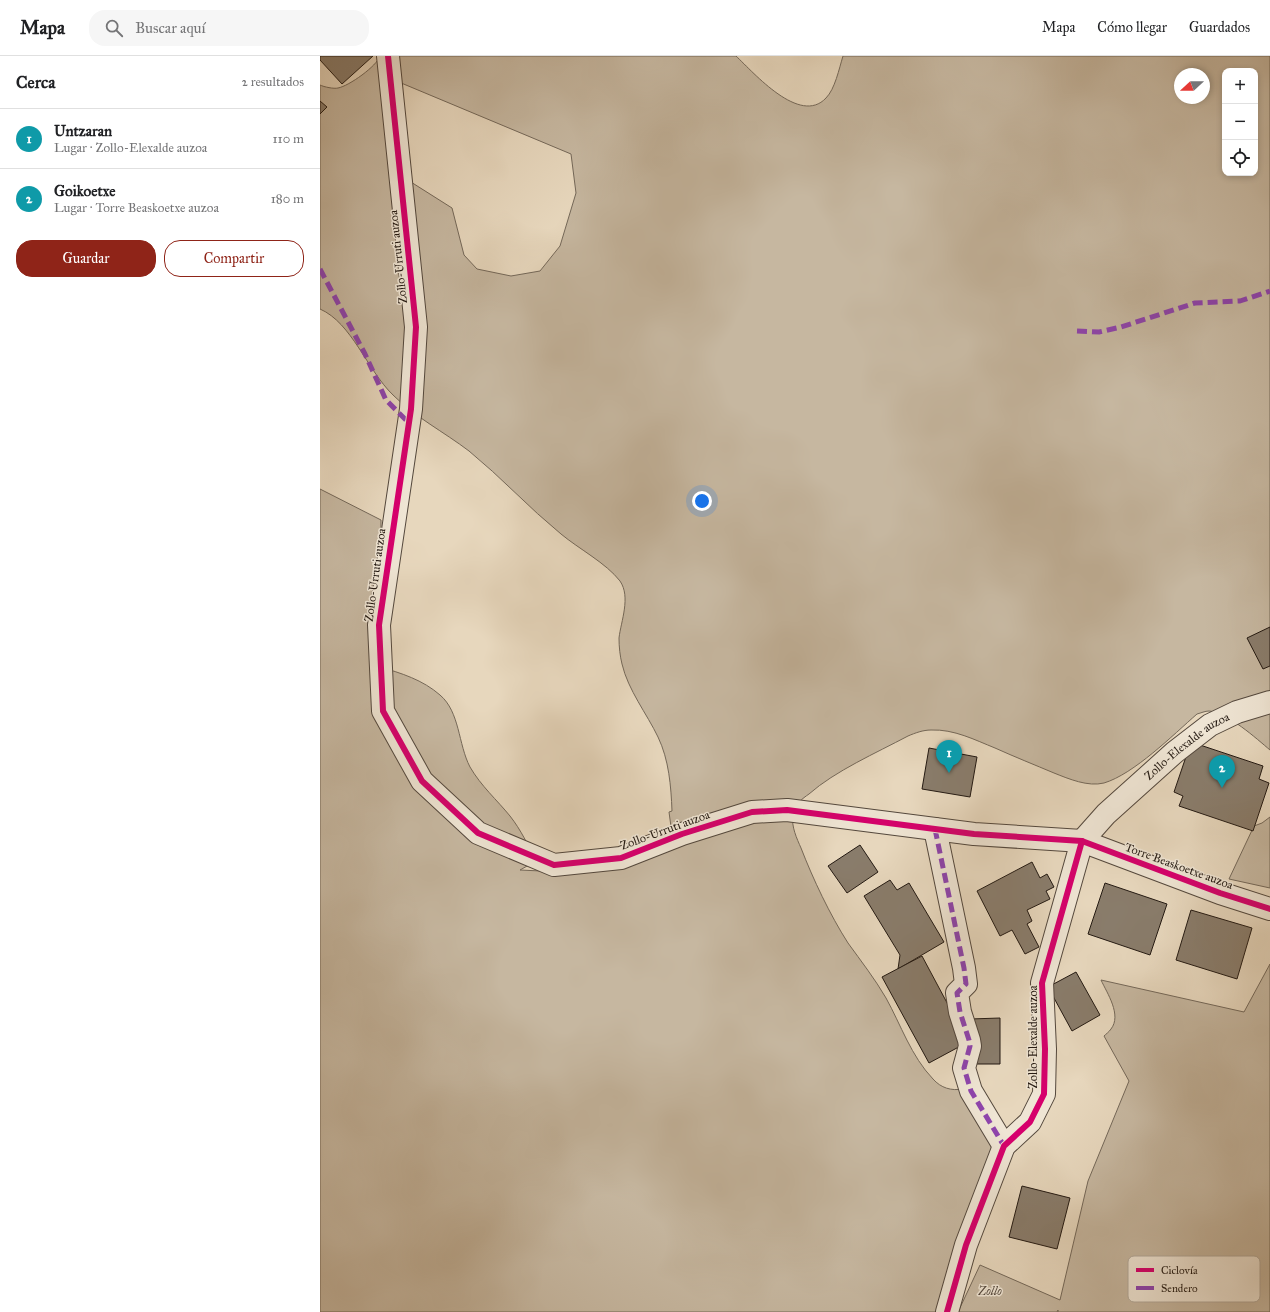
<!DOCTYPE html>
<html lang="es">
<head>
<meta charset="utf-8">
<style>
  body { margin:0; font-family:"IM FELL Great Primer",serif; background:#f6f6f6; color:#202124 }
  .controls { position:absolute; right:12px; top:12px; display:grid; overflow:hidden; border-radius:8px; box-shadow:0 2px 6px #0003 }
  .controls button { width:36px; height:36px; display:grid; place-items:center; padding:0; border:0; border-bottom:1px solid #e0e0e0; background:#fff; color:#202124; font:20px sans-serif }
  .compass { position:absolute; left:854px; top:12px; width:36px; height:36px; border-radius:50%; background:#fff; box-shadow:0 2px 6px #0003; rotate:249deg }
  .you { position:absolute; left:382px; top:445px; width:14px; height:14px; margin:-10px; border:3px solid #fff; border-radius:50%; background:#1a73e8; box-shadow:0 0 0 6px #1a73e833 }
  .badge { display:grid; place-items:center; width:26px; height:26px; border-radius:50%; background:#8f2418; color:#fff; font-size:13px; font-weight:700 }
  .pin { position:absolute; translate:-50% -33px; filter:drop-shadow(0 1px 2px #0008) }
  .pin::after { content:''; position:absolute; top:21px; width:14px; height:12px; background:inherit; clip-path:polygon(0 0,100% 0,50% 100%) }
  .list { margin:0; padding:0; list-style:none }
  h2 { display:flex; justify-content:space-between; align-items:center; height:52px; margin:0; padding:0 16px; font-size:17px }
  h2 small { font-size:13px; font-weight:400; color:#757577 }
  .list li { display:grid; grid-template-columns:26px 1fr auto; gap:12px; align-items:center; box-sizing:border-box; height:60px; padding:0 16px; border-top:1px solid #e0e0e0 }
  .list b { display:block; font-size:15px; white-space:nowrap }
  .list p { margin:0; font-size:13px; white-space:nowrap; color:#757577 }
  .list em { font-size:13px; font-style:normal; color:#757577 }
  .actions { display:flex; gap:8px; padding:12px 16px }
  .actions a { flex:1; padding:9px 0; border:1px solid #8f2418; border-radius:16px; text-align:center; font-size:14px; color:#8f2418 }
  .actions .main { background:#8f2418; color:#fff }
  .icon { flex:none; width:22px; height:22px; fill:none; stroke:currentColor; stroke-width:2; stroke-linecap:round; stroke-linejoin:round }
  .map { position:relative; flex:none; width:950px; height:1256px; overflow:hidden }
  header { display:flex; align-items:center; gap:24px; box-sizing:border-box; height:56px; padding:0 20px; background:#fff; border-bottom:1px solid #e0e0e0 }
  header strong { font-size:19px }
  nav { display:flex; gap:22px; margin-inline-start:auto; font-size:14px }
  .search { width:280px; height:36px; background:#f6f6f6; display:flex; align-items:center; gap:10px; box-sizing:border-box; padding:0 14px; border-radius:16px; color:#757577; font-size:15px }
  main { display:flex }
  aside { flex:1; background:#fff }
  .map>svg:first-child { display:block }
</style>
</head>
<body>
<header>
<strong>Mapa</strong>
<div class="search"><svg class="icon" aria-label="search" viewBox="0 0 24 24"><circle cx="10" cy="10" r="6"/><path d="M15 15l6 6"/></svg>Buscar aquí</div>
<nav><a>Mapa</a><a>Cómo llegar</a><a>Guardados</a></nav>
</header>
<main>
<aside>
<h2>Cerca<small>2 resultados</small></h2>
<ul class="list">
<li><span class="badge" style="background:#0f9aa8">1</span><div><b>Untzaran</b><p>Lugar · Zollo-Elexalde auzoa</p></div><em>110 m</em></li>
<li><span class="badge" style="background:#0f9aa8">2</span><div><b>Goikoetxe</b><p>Lugar · Torre Beaskoetxe auzoa</p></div><em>180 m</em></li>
</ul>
<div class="actions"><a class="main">Guardar</a><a>Compartir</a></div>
</aside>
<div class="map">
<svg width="950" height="1256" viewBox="0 0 950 1256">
  <rect width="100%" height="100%" fill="#e7d7bd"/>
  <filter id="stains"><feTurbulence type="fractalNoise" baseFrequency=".005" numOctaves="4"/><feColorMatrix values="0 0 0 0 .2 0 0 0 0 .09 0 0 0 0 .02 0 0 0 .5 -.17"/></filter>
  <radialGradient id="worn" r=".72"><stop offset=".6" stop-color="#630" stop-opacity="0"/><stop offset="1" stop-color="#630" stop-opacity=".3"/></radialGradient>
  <g fill="#c6b7a0" stroke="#746859" fill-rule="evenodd">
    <path d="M60,0h356c18,17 64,70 90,42 9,-9 13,-29 17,-42h427v694c-13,-11 -43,-38 -61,-39 -4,0 -8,2 -12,3 -24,21 -63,60 -93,69 -16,4 -35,-4 -50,-10 -19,-8 -39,-16 -59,-25 -20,-8 -41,-19 -64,-18 -8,0 -16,3 -23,6 -32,17 -73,35 -99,58 -3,2 -7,5 -10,8 -2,3 -5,10 -6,14 -2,10 4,23 8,32 12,31 29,67 47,95 13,18 27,36 38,55 15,27 25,58 47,81 8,9 18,12 30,10l35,60 -57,163h-621v-823l61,31 -1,147c21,6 43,13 60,28 20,17 18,49 30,72 11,19 27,33 40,49 11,14 18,29 26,45l-16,9 63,3 44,-7 47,-17 -5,-37 3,-1c-1,-25 -3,-51 -14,-74 -11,-23 -30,-47 -36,-73 -2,-8 -3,-17 -3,-26 2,-17 12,-41 1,-57 -14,-18 -41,-32 -59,-47 -32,-26 -60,-57 -92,-83 -25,-19 -54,-34 -76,-56 -26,-25 -41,-72 -73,-86v-224c4,2 14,4 18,3 11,-2 39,-22 42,-32zM905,15h30v102h-30zM860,18h24v24h-24zM74,24l177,74 5,39 -16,53 -20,25 -29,5 -34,-7 -13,-14 -12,-47 -49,-31z"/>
    <path d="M950,761v71l-41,-9 25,-53 8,-3z"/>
    <path d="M950,908v348h-212v-2l-1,2h-99l22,-47 80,35 28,-119 41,-100 -25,-45c2,-2 5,-4 7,-7 11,-14 -4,-36 -10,-49l143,32z"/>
  </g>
  <g fill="#897c6b" stroke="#231912">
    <path d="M0,0h53l-31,28 -22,-24z"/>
    <path d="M0,45l7,6 -7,7z"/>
    <path d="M950,571v39l-7,3 -16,-31z"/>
    <path d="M871,686l72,24 -4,13 10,4 -16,48 -74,-25 4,-10 -9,-4z"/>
    <path d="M609,692l48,9 -7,40 -48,-8z"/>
    <path d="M540,789l18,27 -31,21 -19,-27z"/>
    <path d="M712,806l8,16 7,-4 7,13 -8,4 4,8 -23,11 5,11 -5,3 12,23 -14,7 -13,-24 -12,6 -23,-45z"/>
    <path d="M570,824l7,10 12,-7 35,59 -46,27 2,-14 -36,-59z"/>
    <path d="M785,827l62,21 -17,51 -62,-21z"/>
    <path d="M871,854l61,18 -15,51 -61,-19z"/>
    <path d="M602,900l46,86 -39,21 -47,-86z"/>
    <path d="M756,916l24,43 -28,16 -24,-44z"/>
    <path d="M680,962v46h-29l-1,-45z"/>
    <path d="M702,1130l48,12 -13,51 -48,-12z"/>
  </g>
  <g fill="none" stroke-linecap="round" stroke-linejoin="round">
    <defs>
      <g id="minor">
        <path d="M68,0l28,271 -5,82 -32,216 4,86 39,70 56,52 76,32 67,-7 61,-24 70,-22 35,-2 187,24 108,7 138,52 50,16"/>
        <path d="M615,773l29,139 2,16 -9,9 3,19 9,28 1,6 -6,22 7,23 33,55"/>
        <path id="s1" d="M627,1256l19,-67 38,-99 26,-24 14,-28 1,-45 -3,-66 40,-142 24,-27 69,-62 35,-27 27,-13 33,-10"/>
      </g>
    </defs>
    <use href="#minor" stroke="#54483d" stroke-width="24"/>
    <use href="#minor" stroke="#efe5d4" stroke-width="22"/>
    <g stroke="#8e44ad" stroke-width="5" stroke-dasharray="10 5" stroke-linecap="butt">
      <path d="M0,213l45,85 21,46 23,23"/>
      <path d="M757,275l22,1 22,-5 74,-24 45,-2 30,-10"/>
      <path d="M615,773l29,139 2,16 -9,9 3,19 9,28 1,6 -6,22 7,23 33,55"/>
    </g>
    <defs>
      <g id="cycleway">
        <path d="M68,0l28,271 -5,82 -32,216 4,86 39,70 56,52 76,32 67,-7 61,-24 70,-22 35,-2 187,24 108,7 138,52 50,16"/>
        <path d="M627,1256l19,-67 38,-99 26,-24 14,-28 1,-45 -3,-66 40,-142"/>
      </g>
    </defs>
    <use href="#cycleway" stroke="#efe5d4" stroke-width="8"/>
    <use href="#cycleway" stroke="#d6006c" stroke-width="6"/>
  </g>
  <g text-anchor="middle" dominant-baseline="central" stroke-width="3" stroke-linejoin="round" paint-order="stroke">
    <g font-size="12" fill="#231912" stroke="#efe5d4">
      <text transform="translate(78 201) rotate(-96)">Zollo-Urruti auzoa</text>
      <text transform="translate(55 519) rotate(-82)">Zollo-Urruti auzoa</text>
      <text stroke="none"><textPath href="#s1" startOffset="643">Zollo-Elexalde auzoa</textPath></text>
      <text transform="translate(345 774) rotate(-20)">Zollo-Urruti auzoa</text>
      <text transform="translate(859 810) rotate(20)">Torre Beaskoetxe auzoa</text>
      <text transform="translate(713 981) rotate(-90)">Zollo-Elexalde auzoa</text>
    </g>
    <g font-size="12" font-style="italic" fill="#54483d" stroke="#efe5d4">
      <text x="670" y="1235">Zollo</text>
    </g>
  </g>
  <rect x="808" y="1200" width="132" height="46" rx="6" fill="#efe5d4" stroke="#b2a89a" stroke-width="1"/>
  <rect x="816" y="1212" width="18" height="4" fill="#d6006c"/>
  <rect x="816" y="1230" width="18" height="4" fill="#8e44ad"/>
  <g font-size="11" fill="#231912">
    <text x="841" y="1218">Ciclovía</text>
    <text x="841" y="1236">Sendero</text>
  </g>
  <rect width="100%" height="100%" filter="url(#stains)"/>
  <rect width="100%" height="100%" fill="url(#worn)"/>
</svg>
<div class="controls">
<button>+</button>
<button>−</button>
<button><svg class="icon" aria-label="locate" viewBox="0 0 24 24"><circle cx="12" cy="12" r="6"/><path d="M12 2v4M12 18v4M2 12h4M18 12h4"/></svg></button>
</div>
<svg class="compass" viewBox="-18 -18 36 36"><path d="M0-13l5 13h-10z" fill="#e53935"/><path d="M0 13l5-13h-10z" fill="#757577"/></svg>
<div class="you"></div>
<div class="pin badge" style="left:629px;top:717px;background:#0f9aa8">1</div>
<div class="pin badge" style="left:902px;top:732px;background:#0f9aa8">2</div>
</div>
</main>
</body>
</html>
